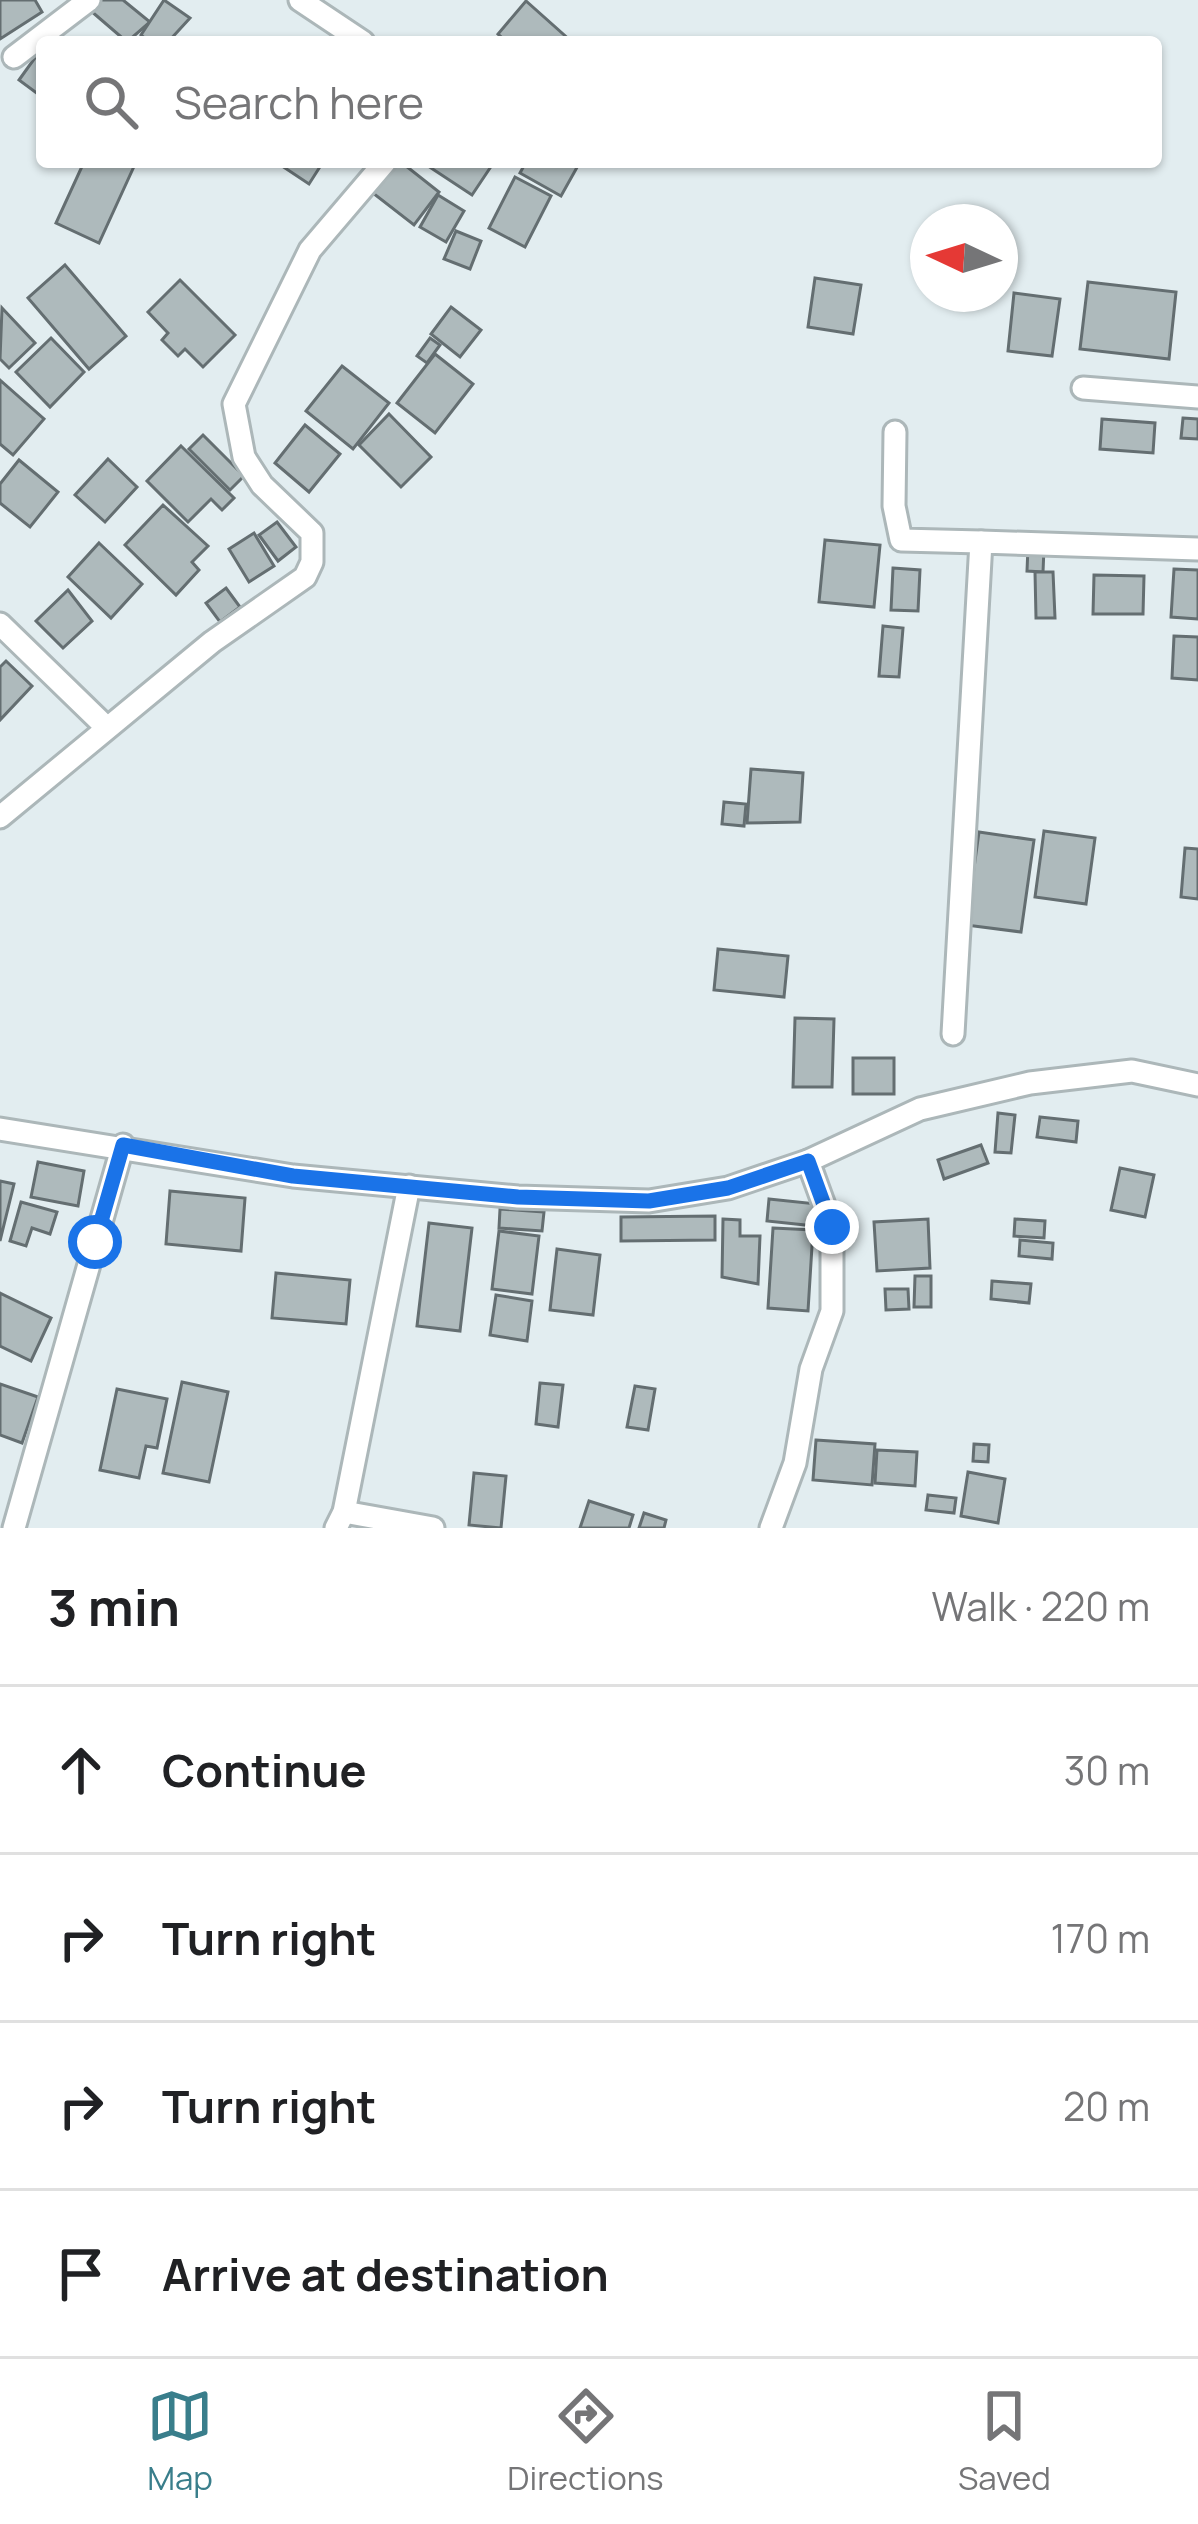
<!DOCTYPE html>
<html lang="en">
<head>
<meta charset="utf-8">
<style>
  body { margin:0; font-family:Manrope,sans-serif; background:#f6f6f6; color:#202124 }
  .compass { position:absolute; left:910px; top:204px; width:108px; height:108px; border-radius:50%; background:#fff; box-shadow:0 3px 9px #0004; rotate:274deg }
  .stop { position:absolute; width:36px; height:36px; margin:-27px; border:9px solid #1a73e8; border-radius:50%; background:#fff }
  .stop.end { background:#1a73e8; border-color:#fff; box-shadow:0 3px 12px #0008 }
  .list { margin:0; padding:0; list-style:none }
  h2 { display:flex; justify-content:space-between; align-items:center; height:156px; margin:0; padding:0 48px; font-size:51px }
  h2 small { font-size:39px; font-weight:400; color:#757577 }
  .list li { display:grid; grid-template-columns:78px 1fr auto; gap:36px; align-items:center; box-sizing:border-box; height:168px; padding:0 48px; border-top:3px solid #e0e0e0 }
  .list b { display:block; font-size:45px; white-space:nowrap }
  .list em { font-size:39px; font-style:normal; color:#757577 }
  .icon { flex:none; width:66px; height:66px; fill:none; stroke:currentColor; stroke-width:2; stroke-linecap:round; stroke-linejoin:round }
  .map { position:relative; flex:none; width:1198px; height:1528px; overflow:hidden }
  .search { position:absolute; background:#fff; box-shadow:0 3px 9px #0004; left:36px; right:36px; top:36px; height:132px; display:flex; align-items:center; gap:30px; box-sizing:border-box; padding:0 42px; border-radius:12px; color:#757577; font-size:45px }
  .sheet { height:828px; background:#fff }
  nav { display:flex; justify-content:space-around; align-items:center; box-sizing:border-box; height:168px; border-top:3px solid #e0e0e0; background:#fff; font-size:33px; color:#757577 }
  nav a { display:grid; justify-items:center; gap:6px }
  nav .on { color:#397e8b }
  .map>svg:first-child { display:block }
</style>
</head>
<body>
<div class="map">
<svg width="1198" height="1528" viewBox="0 0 1198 1528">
  <rect width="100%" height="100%" fill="#e2edf0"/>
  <g fill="#aebabc" stroke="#646e71" stroke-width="3">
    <path d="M0,0h35l7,12 -42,27z"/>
    <path d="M100,0h23l27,22 -23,20 -36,-31z"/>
    <path d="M164,0l26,18 -22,24h-19l-8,-7z"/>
    <path d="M526,1l46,41h-65l-9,-8z"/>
    <path d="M42,48v49l-23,-17z"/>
    <path d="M84,162h52l-37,81 -43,-20z"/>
    <path d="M276,162h47l-14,22z"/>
    <path d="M390,162h11l38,30 -25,33 -45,-35z"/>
    <path d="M422,162h72l-22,33z"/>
    <path d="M526,162h54l-19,34 -41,-23z"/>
    <path d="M515,177l36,19 -26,51 -36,-19z"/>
    <path d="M438,195l26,16 -18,31 -26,-15z"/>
    <path d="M456,231l25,10 -11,28 -26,-10z"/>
    <path d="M65,265l61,71 -37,33 -61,-71z"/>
    <path d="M815,278l46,7 -8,49 -45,-7z"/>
    <path d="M180,280l55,55 -32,32 -18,-18 -7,7 -16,-16 6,-7 -20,-21z"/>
    <path d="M1088,282l88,10 -7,67 -89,-10z"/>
    <path d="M1014,293l46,6 -8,57 -44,-5z"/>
    <path d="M451,307l30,23 -21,27 -29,-23z"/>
    <path d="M2,308l33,35 -26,25 -9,-9z"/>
    <path d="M51,338l33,34 -34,35 -34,-35z"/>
    <path d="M430,338l10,7 -13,18 -10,-7z"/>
    <path d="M435,354l38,30 -38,49 -38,-30z"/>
    <path d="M342,366l47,37 -36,46 -47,-38z"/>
    <path d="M0,380l44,39 -31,36 -13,-11z"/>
    <path d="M389,414l42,43 -30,30 -42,-42z"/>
    <path d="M1183,418l15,1v20l-17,-1z"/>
    <path d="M1102,419l53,4 -2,30 -53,-4z"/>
    <path d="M305,425l35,29 -31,38 -34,-29z"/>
    <path d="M203,435l41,41 -14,14 -41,-41z"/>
    <path d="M181,446l53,52 -12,12 -11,-11 -23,23 -41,-41z"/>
    <path d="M108,459l29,28 -32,35 -30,-27z"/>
    <path d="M19,460l39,32 -28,35 -30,-24v-19z"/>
    <path d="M163,505l45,41 -16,16 7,8 -23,25 -51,-50z"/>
    <path d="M277,522l19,25 -18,14 -19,-26z"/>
    <path d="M254,533l20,33 -25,16 -20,-33z"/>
    <path d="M825,540l55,5 -6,62 -55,-5z"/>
    <path d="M99,543l43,41 -31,34 -43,-41z"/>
    <path d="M1028,547l16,1 -1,24 -16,-1z"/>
    <path d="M893,568l27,2 -2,41 -27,-1z"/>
    <path d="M1174,569l24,1v49l-27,-2z"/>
    <path d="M1035,572h18l2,46h-19z"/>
    <path d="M1094,575l50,1 -1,38h-50z"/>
    <path d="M226,588l14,19 -20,15 -14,-19z"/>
    <path d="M68,590l24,31 -29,27 -27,-27z"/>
    <path d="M883,626l20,2 -4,49 -20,-1z"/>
    <path d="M1174,636l24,1v43l-26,-2z"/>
    <path d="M6,661l26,25 -32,34v-53z"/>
    <path d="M751,769l52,4 -3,49 -53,1z"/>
    <path d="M724,802l22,2 -2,22 -22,-2z"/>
    <path d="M1044,831l51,7 -9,66 -51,-7z"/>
    <path d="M979,832l55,8 -13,92 -55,-7z"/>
    <path d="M1185,848l13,1v50l-17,-2z"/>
    <path d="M718,949l70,7 -4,41 -70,-7z"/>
    <path d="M795,1018l39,1 -2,68h-39z"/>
    <rect x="853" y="1058" width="41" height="36"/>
    <path d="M998,1113l17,2 -4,38 -16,-1z"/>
    <path d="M1040,1117l38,4 -2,21 -39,-5z"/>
    <path d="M981,1145l7,18 -44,16 -6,-19z"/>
    <path d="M38,1162l46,9 -6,35 -47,-9z"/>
    <path d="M1120,1168l34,7 -9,42 -34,-7z"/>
    <path d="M0,1181l14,3 -14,57z"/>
    <path d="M170,1191l75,7 -4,53 -75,-7z"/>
    <path d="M769,1199l48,5 -2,22 -48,-5z"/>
    <path d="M21,1202l36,10 -7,22 -18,-6 -6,18 -16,-5z"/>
    <path d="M500,1209l44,3 -2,19 -43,-3z"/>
    <path d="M715,1216v24l-94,1v-24z"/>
    <path d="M723,1219l17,1v16h20l-2,48 -36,-7z"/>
    <path d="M928,1219l2,49 -53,3 -3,-49z"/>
    <path d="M1015,1219l30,2 -1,17 -30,-2z"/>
    <path d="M429,1223l43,5 -12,103 -43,-5z"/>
    <path d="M773,1228l40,2 -5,81 -40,-3z"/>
    <path d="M499,1231l40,5 -7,58 -40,-5z"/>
    <path d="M1020,1240l33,3 -1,16 -33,-3z"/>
    <path d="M557,1249l43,6 -7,60 -43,-5z"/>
    <path d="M276,1273l74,7 -4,44 -74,-6z"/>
    <path d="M915,1276h16v31h-17z"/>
    <path d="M992,1281l39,3 -2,19 -38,-4z"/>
    <path d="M885,1289h23l1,20 -23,1z"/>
    <path d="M0,1293l51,25 -20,43 -31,-15z"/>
    <path d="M496,1295l36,6 -5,40 -37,-6z"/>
    <path d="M182,1382l46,10 -19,90 -46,-9z"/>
    <path d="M540,1383l23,2 -5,42 -22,-3z"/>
    <path d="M0,1384l38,13 -16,46 -22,-8z"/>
    <path d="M635,1386l20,3 -7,41 -21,-3z"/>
    <path d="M117,1389l50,10 -10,49 -11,-2 -7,32 -39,-8z"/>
    <path d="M816,1440l59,4 -3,41 -59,-5z"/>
    <path d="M974,1444l15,1 -1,17 -15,-1z"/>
    <path d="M877,1450l40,2 -2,34 -40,-3z"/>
    <path d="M968,1472l37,7 -7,44 -37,-7z"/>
    <path d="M474,1473l32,3 -5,52 -32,-3z"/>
    <path d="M928,1495l28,3 -2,15 -28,-3z"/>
    <path d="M589,1501l44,14 -4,13h-49z"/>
    <path d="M644,1513l22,7 -2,8h-25z"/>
  </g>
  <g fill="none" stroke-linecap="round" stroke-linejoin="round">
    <defs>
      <g id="street">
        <path d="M300,0l63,42"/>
        <path d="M14,57l75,-57"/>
        <path d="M1083,388l115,9"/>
        <path d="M895,432l-1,74 7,34 80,2"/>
        <path d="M0,624l106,103"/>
        <path d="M0,817l212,-175 93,-65 7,-15v-29l-50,-48 -18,-28 -10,-53 76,-154 75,-88"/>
        <path d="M953,1034l28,-492 217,7"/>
        <path d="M0,1129l293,47 225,21 131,4 79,-13 80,-27 112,-52 110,-26 102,-12 66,14"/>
        <path d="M344,1512l89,16"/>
        <path d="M14,1528l109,-383"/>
        <path d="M336,1528l8,-16 65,-326"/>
        <path d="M771,1528l24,-65 16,-94 21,-58v-84l-24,-66"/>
      </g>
    </defs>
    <use href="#street" stroke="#acb7b9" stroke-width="27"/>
    <use href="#street" stroke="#fff" stroke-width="21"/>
  </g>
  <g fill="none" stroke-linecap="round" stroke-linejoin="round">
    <path stroke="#1a73e8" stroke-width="15" d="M95,1242l28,-97 170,31 225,21 131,4 79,-13 80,-27 24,66"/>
  </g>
</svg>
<svg class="compass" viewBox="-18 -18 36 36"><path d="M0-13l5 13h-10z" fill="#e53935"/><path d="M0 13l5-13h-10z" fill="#757577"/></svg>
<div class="stop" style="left:95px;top:1242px"></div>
<div class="stop end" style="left:832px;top:1227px"></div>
<div class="search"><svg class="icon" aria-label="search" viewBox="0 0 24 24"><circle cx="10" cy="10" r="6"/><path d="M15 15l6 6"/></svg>Search here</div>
</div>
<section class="sheet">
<h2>3 min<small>Walk · 220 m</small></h2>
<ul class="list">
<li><svg class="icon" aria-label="ahead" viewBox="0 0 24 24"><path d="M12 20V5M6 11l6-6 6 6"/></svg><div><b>Continue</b></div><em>30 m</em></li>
<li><svg class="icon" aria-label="right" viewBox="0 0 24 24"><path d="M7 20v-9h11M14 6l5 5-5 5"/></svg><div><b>Turn right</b></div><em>170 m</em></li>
<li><svg class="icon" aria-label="right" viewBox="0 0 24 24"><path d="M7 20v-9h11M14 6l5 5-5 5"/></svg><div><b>Turn right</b></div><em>20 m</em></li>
<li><svg class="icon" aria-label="arrive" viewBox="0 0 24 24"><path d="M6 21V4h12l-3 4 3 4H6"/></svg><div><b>Arrive at destination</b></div></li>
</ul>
</section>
<nav>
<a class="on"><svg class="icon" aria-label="map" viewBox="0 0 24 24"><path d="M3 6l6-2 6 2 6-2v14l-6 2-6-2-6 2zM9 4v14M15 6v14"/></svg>Map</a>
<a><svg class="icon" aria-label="directions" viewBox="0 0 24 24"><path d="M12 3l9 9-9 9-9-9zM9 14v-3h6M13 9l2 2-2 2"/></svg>Directions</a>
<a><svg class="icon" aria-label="saved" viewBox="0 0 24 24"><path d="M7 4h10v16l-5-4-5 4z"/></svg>Saved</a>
</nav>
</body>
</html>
